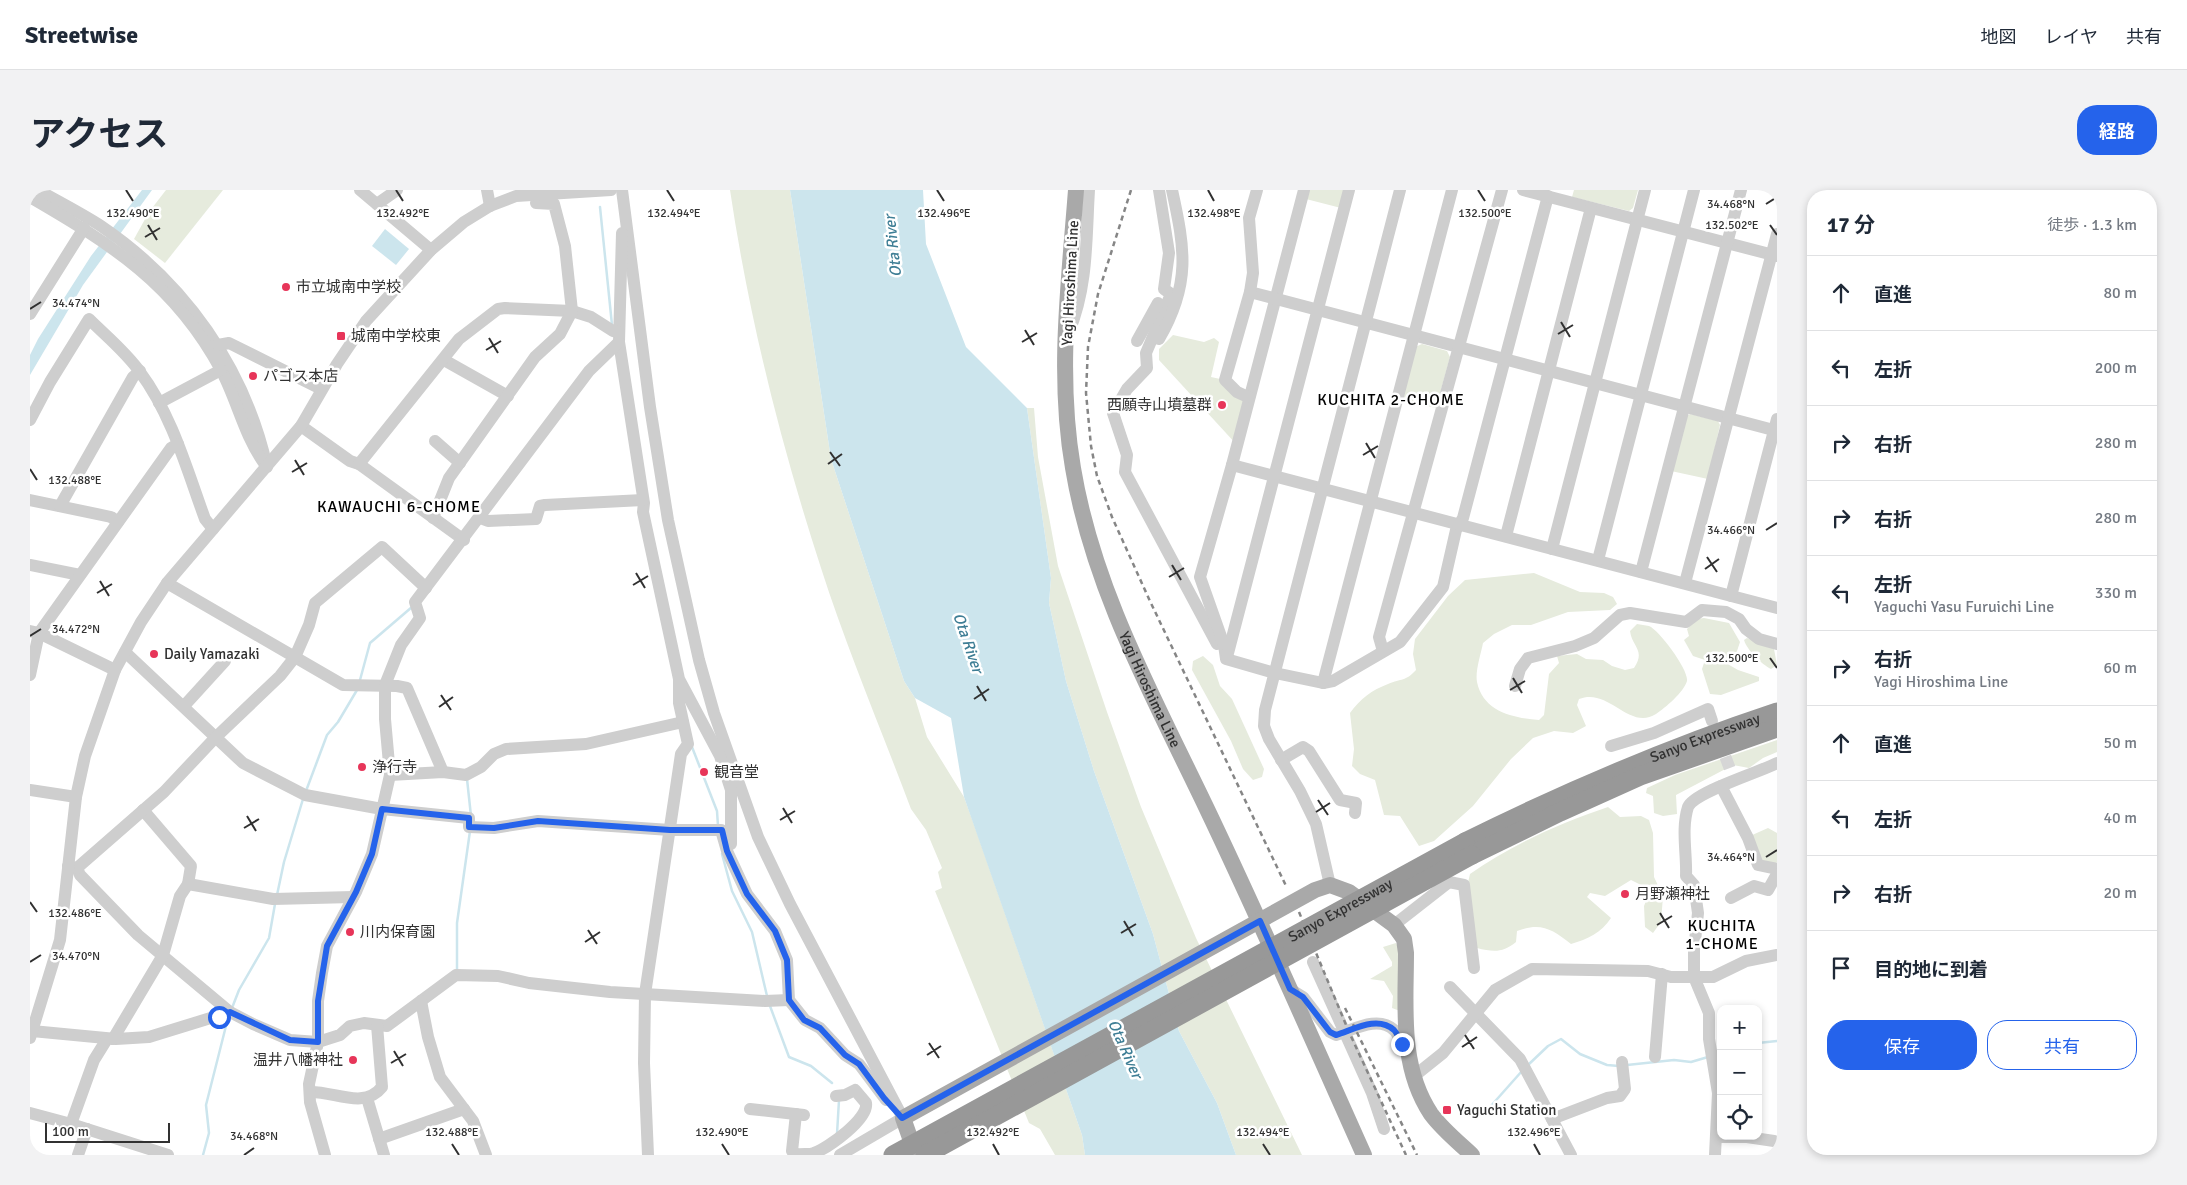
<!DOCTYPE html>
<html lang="ja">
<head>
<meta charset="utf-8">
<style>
  body { margin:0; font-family:Signika,"Noto Sans JP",sans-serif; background:#f2f2f3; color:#1f2937 }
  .controls { position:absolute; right:15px; bottom:15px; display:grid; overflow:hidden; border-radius:10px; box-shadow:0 2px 8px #0003 }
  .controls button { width:45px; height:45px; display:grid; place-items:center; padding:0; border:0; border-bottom:1px solid #e0e1e3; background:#fff; color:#1f2937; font:25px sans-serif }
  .scale { position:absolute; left:15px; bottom:12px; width:125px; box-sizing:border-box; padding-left:5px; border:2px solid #313131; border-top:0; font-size:14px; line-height:18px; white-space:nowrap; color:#313131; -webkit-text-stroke:4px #fff; paint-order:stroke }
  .stop { position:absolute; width:15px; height:15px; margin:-11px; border:4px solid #2563eb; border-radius:50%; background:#fff }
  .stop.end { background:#2563eb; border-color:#fff; box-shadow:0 1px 5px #0008 }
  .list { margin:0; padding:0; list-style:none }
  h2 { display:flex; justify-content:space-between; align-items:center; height:65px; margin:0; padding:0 20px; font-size:21px }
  h2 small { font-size:16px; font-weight:400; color:#747a83 }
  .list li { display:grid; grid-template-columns:32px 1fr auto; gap:15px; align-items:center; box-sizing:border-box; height:75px; padding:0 20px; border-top:1px solid #e0e1e3 }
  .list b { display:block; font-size:19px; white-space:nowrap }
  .list p { margin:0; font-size:16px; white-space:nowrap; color:#747a83 }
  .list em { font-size:16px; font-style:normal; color:#747a83 }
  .actions { display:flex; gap:10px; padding:15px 20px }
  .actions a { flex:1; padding:11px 0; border:1px solid #2563eb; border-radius:20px; text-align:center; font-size:18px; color:#2563eb }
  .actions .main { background:#2563eb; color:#fff }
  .icon { flex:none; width:28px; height:28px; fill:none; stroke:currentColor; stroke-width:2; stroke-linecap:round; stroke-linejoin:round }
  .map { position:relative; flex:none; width:1747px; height:965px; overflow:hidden; border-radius:20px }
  header { display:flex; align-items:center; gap:30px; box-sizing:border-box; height:70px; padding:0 25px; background:#fff; border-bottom:1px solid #e0e1e3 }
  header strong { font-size:24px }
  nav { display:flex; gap:28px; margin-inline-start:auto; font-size:18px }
  .intro { display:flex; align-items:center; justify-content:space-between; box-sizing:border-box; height:120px; padding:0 30px }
  h1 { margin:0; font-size:35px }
  .button { padding:12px 22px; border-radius:20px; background:#2563eb; color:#fff; font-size:18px; font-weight:700 }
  main { display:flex; gap:30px; padding:0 30px }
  aside { flex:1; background:#fff; border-radius:20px; box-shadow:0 2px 8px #0003 }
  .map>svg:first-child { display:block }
</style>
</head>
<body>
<header>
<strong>Streetwise</strong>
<nav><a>地図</a><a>レイヤ</a><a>共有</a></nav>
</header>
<div class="intro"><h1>アクセス</h1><a class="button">経路</a></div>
<main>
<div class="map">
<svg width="1747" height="965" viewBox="0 0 1747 965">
  <rect width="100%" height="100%" fill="#fff"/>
  <g fill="#e6ebdd">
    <path d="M136,0h57l-58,73 -31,-24 15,-27z"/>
    <path d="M700,0h60l41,269 73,222 11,17 12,39 37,60 13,36 105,302 3,20h-30l-15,-26 -11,-6 -94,-232 7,-3 -4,-16 4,-4 -16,-38 -15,-21c-30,-80 -64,-160 -90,-241 -40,-123 -72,-250 -91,-378z"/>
    <path d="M1278,0h37l-4,18 -35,-9z"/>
    <path d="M1544,0h64l-5,18 -4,3 -57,-14z"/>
    <path d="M1143,145l31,7 10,-4 5,4 -8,35 14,3 23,17 -11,48 -78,-85v-11z"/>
    <path d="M1392,154l25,7 3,6 -14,51 -35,-8 14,-53z"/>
    <path d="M997,218h7l4,49 20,109 49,146 34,95 55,131 106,217h-66l-19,-52 -38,-72 -26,-97 -59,-163 -28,-90 -17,-78 2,-25z"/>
    <path d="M1660,224l28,7 2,4 -12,54 -37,-8 14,-54z"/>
    <path d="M1504,383l46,19 24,1 9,4 4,7 -7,6 -42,2 -37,13h-19l-18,9 -11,9c-2,11 -8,28 -6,39 6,30 37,36 62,38l5,-5 5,-41 10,-11 -2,-7 20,-2 9,5 17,1 9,6 13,4 9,-2c12,-18 -2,-21 -4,-37l7,-7c4,1 8,1 12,2 10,4 40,44 38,55 -3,11 -22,27 -31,33 -27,17 -47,-27 -77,-15l-2,6 9,21 -13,7 -19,-2 -21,7 -22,21 -38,47 -39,35 -15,5 -19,-30 -16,-1 -9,-35 -15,-6 -8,-8 2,-17 -4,-36c10,-14 22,-23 38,-29 14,-6 17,-2 28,-14l-3,-16 2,-15 33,-43 17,-16z"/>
    <path d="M1674,428l25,5 11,19 -6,18 -10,2 14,8 21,7v4l-38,14 -11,-1 -8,-25 3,-9 -12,-4 -9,-16 5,-4 -2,-7 10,-10z"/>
    <path d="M1717,448l27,11 3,16 -6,4c-10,-5 -24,-19 -27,-29z"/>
    <path d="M1173,466l10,9 7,21 12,13 32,70 -2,8 -9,3 -10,-11 -12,-28 -39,-71 1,-9z"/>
    <path d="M1747,550v12l-14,6 -14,10 -16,-3 -57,30 1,19 -14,2 -9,-3 -1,-17 -7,-3 1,-5 28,-13z"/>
    <path d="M1578,617l12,10 21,-1 8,4 4,13 1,44 9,19 -2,26 -8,11 -8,-6 -1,-21 4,-10 -1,-8 -16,-8 -26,16 -15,-3 -3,4 24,21c-10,15 -23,21 -40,26 -19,-15 -30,-22 -54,-13l-1,11c-13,11 -23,10 -39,6l-10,-61 3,-13c41,-29 90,-51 138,-67z"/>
    <path d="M1738,638l9,5v29l-3,4 -13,-2 -11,-28z"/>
    <path d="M1366,753l2,4 2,64 -8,-3 1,-12 -9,-15 -14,-2 22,-13v-4l-9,-15z"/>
  </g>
  <g fill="#cce5ed">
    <path d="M112,0h10l-69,95 -53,90v-20l8,-16 53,-83z"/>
    <path d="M760,0h133l3,54 40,103 61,61 24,170 -2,25 17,78 28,90 59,163 26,97 38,72 19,52h-151l-3,-20 -118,-338 -13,-79 -36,-20 -11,-17 -73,-222z"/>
    <path d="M355,39l24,20 -13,16 -24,-19z"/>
  </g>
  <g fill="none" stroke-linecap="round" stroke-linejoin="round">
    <g stroke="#cce5ed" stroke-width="2.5">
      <path d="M570,17l12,118"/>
      <path d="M330,490l10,-37 42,-36"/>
      <path d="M662,557l25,64 1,15"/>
      <path d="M437,589l4,37"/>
      <path d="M276,601l21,-56 11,-13 19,-32"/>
      <path d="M692,664l10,37 20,41 15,64"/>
      <path d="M247,705l7,-33 19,-63"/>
      <path d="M427,780v-47l13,-92"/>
      <path d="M740,816l19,51 22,9 21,17"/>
      <path d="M202,818l7,-18 30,-52 6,-34"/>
      <path d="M1728,853l19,-2"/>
      <path d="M1498,875l20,-19 13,-7 19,15 27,11 12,1"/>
      <path d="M1597,875l47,-5 17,2 17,-5"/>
      <path d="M1460,917l32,-36"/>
      <path d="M807,944l2,-34"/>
      <path d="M173,965l6,-22 -3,-28 22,-87"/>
    </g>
    <path stroke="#d6d6d6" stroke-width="12" stroke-dasharray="12 6" stroke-linecap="butt" d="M1689,550l11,29"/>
    <g stroke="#cecece" stroke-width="12">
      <path d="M8,0c21,12 43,23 63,36 84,57 144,142 166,241"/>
      <path d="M330,0l71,60"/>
      <path d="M457,0l3,16"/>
      <path d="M592,0l28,217 18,113 31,140 15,53 44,124 32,67 116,220"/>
      <path d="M1129,0l10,63 -5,36 7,5 -25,59 1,15 -20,21 -14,24 14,42 -2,17 92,172"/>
      <path d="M1274,0l-72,275 -32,112 24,68 2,14 49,14 48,10 10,-2 67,-39 43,-55 13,-57 7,-12 85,-322"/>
      <path d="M1493,0l254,66"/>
      <path d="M0,7c81,47 145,87 191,173 16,30 23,65 43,93"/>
      <path d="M347,14l20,-14"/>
      <path d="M592,43l-3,109 25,161 -1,9 36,167 41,77 11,34v54"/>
      <path d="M1220,102l527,139"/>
      <path d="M0,124l54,-86"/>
      <path d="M1039,142c19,-46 17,-93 20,-142"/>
      <path d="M1129,149c32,-55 26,-90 13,-149"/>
      <path d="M1107,151l21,-38"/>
      <path d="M188,155l11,-2 92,46"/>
      <path d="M414,170l64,36"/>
      <path d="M1218,207l-11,-5 -12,-12 25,-88 3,-19 -4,-55 8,-28"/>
      <path d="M129,213l62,-33"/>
      <path d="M0,230l20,-38 39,-63c17,17 37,33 51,53 32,43 47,98 65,147l8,10"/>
      <path d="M271,236l49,35 9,3 105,76"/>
      <path d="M405,251l25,22"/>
      <path d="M329,274l100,-125 39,-30 7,-1 67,3 19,6 22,14 6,1"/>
      <path d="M1202,275l545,143"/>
      <path d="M0,310l81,17 7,5"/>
      <path d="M30,316l73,-129 7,-6"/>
      <path d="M403,328l16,-40 86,-121 25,-23 12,-23 -7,-65 -11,-42 -18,-1"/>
      <path d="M450,328l8,3 48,-2 4,-13 5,-1 98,-5"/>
      <path d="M1476,346l85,-328"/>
      <path d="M1522,359l93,-359"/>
      <path d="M1568,370l96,-370"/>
      <path d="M0,375l50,10"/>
      <path d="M1611,382l100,-382"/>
      <path d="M137,393l176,102 54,1 10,2 36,84"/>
      <path d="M1655,393l92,-349"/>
      <path d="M1701,406l46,-177"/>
      <path d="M0,441l9,2 76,37"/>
      <path d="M1353,461l-4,-14 123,-447"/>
      <path d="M95,462l118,111 62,32 77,14 87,9v9l25,1 44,-7 132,9h51l6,21 20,43 28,37 12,29 2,40 16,20 15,8 25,27 14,9 27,36"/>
      <path d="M1197,467l122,-467"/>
      <path d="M0,485l9,-42 132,-185 7,-4"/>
      <path d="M1293,493l129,-493"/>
      <path d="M1485,496l5,-17 8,-11 47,-12 19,-8 26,-23 10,-2 56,9 16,-12 24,2 13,7 7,10 13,10 18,5"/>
      <path d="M154,516l41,-45"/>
      <path d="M1581,556l43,-13 54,-24 4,12"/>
      <path d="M1251,570l22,-13 6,4 31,49 16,3 -1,10"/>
      <path d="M360,585l53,-3 23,3 15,-8 13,-13 12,-5 80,-5 97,-22"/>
      <path d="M1691,596l27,52 10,27 19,4"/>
      <path d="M0,600l46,7"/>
      <path d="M113,620l48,56 -3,18"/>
      <path d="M38,676l9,2 3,7 58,60 92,77 23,12 37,16 28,2 22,-7 10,-9 14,-3 23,3 69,-51 42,1 31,7 81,9 155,9 24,-1"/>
      <path d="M47,678l87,-76 51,-54 65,-62 15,-19 14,-32 6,-22 67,-56 44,41"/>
      <path d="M1300,695l-14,-61 -16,-33 -31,-52 -5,-13 1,-16 135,-520"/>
      <path d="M1701,708l23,-12 14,4 9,-16"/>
      <path d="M1364,735l55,-43 15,3 10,83"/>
      <path d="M1283,772l59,131 12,36"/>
      <path d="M1420,797l70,72 51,96"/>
      <path d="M1260,799l13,8 27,35 6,3c17,-5 42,-20 58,-5 5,4 5,12 12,16"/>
      <path d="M391,811l7,36 12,40 33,44 13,34"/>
      <path d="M2,841l84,8 33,-2 81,-25"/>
      <path d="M0,848l30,-98 16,-143 9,-41 30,-86 26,-48 26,-39 134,-157 36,-62 29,-43 65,-71 33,-28 26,-16 26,-10 95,-6"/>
      <path d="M77,849l-13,21 -23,64 97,31"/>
      <path d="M83,849l50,-84 17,-59 8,-12 85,15 80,-2"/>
      <path d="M1625,867l7,-83"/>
      <path d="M1383,887l30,-24 52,-63 37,-21 116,2 23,6h42l33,-16 31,-6"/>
      <path d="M280,902c24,-1 54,18 72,-5l-5,-62"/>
      <path d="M337,908l17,57"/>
      <path d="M720,919l54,6"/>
      <path d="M0,923l41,11"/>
      <path d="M1522,929l55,-21 13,-2 5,-7 -3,-27"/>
      <path d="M1687,947h30l27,4"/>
      <path d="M349,949l85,-30"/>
      <path d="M766,964l-4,-3 4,-37"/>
      <path d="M48,965l9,-26"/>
      <path d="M295,965l-15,-53 -1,-18 9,-42v-41l4,-28 5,-27 29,-54 16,-38 18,-79 -5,-56v-34l16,-40 19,-27 -5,-16 174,-231 30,-29"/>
      <path d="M618,965l-4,-92 1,-69 36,-240 7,-10 -9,-41v-22"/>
      <path d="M766,965c5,-2 13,0 18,-2 14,-5 55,-34 52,-50l-11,-13 -10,5 -9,1"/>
      <path d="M810,965l63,-37"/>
      <path d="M1685,965l3,-62 -9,-54v-26l-15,-36v-27l4,-37 -4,-28 -8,-9c1,-22 -5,-47 2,-69 6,-15 72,-35 89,-44"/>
    </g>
    <g stroke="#a9a9a9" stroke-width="16">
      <path id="s1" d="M1046,0c-7,92 -19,186 -3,278 20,121 81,230 133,339 55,115 106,232 158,348"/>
      <path d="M886,965l-13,-37 412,-228 15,-5 19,7 45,33 10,14 2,14c0,54 -7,113 25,161 11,15 27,28 41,41"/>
    </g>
    <g stroke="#989898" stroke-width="19">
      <path id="s2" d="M1435,652c103,-51 203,-94 312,-130"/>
      <path d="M1442,665l88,-43 80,-36 137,-48"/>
    </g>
    <g stroke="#868686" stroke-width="2.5" stroke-dasharray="5 4" stroke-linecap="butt">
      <path d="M1101,0l-33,104 -10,53 -2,46 5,53 6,30 15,41 37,82 138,289"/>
      <path d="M1269,722l50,120 57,123"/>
      <path d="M1315,818l72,147"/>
    </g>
    <g stroke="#989898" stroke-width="19">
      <path id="s3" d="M863,965l572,-313"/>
      <path d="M895,965l547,-300"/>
    </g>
  </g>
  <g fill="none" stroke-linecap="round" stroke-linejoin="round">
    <path stroke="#2563eb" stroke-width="6" d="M189,827l11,-5 60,28 28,2v-41l9,-55 29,-54 16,-38 10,-45 87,9v9l25,1 44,-7 132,9h52l5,21 20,43 28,37 12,29 2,40 15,20 16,8 25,27 14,9 25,34 18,20 358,-197 30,68 13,8 27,35 6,3c17,-5 41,-20 58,-5 3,3 5,9 8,14"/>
  </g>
  <path fill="none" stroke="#313131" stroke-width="2" d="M96,0l7,11M366,0l7,11M637,0l7,11M907,0l7,11M1178,0l6,11M1448,0l7,11M1736,14l11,-7M118,35l9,15M1740,35l7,10M115,47l15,-9M0,119l11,-7M1531,132l9,15M995,140l9,15M1528,144l15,-9M459,148l9,15M992,152l15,-9M456,160l15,-9M1336,253l9,15M800,262l10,14M1333,265l15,-9M265,270l9,15M798,274l14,-10M0,279l7,11M262,282l15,-9M1736,340l11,-7M1677,367l10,15M1142,375l9,15M1675,379l14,-10M606,383l9,15M1139,387l15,-9M70,391l9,15M603,395l15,-9M67,403l15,-9M0,446l11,-7M1740,468l7,10M1483,488l9,15M947,496l9,15M1480,500l15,-9M411,505l10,15M944,509l15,-10M409,517l14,-10M1288,610l10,15M753,618l9,15M1286,622l14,-9M217,626l9,15M750,630l15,-9M214,638l15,-9M1736,667l11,-7M0,712l7,10M1630,723l9,15M1094,731l9,15M1627,735l15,-9M558,740l9,14M1091,743l15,-9M555,752l15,-10M0,772l11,-7M1435,845l9,14M899,853l10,15M1432,857l15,-10M364,861l9,15M897,865l14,-9M361,873l15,-9M422,954l7,11M692,954l7,11M963,954l6,11M1233,954l7,11M1504,954l6,11M214,965l10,-7"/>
  <g fill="#e73559" stroke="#fff" stroke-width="2">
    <circle cx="256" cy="97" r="5"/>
    <rect x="306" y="141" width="10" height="10" rx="2.5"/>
    <circle cx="223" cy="186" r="5"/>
    <circle cx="1192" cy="215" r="5"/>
    <circle cx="124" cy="464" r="5"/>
    <circle cx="332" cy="577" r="5"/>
    <circle cx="674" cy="582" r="5"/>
    <circle cx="1595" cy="704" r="5"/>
    <circle cx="320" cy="742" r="5"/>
    <circle cx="323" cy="870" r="5"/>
    <rect x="1412" y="915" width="10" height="10" rx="2.5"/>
  </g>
  <g text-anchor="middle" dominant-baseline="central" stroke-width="5" stroke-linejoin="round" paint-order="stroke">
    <g font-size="15" fill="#313131" stroke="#fff">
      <text transform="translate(1040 93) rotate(-87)">Yagi Hiroshima Line</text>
      <text stroke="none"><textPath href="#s1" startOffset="514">Yagi Hiroshima Line</textPath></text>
      <text stroke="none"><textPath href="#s2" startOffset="262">Sanyo Expressway</textPath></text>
      <text stroke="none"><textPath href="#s3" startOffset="510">Sanyo Expressway</textPath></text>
    </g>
    <g font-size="15" fill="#313131" stroke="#fff" text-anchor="start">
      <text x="266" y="97">市立城南中学校</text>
      <text x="321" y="146">城南中学校東</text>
      <text x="233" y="186">パゴス本店</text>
      <text x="1182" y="215" text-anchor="end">西願寺山墳墓群</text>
      <text x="134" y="464">Daily Yamazaki</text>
      <text x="342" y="577">浄行寺</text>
      <text x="684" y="582">観音堂</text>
      <text x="1605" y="704">月野瀬神社</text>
      <text x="330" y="742">川内保育園</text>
      <text x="313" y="870" text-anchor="end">温井八幡神社</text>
      <text x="1427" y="920">Yaguchi Station</text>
    </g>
    <g font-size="16" font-style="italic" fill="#3e7e95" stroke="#fff">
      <text transform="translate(863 56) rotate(-96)">Ota River</text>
      <text transform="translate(938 453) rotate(71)">Ota River</text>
      <text transform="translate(1095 859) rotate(66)">Ota River</text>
    </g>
    <g font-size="16" letter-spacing="1" fill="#000" stroke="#fff">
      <text x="1361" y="210">KUCHITA 2-CHOME</text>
      <text x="369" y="317">KAWAUCHI 6-CHOME</text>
      <text x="1692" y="736">KUCHITA<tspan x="1692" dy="18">1-CHOME</tspan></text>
    </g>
  </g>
  <g font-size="12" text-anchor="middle" fill="#313131" stroke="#fff" stroke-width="5" stroke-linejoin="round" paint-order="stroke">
    <text x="1701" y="18">34.468°N</text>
    <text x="103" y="27">132.490°E</text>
    <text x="373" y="27">132.492°E</text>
    <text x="644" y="27">132.494°E</text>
    <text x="914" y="27">132.496°E</text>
    <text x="1184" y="27">132.498°E</text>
    <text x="1455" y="27">132.500°E</text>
    <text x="1702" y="39">132.502°E</text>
    <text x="46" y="117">34.474°N</text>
    <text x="45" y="294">132.488°E</text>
    <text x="1701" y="344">34.466°N</text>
    <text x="46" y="443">34.472°N</text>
    <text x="1702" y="472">132.500°E</text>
    <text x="1701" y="671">34.464°N</text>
    <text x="45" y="727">132.486°E</text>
    <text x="46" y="770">34.470°N</text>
    <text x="422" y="946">132.488°E</text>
    <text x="692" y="946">132.490°E</text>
    <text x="963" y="946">132.492°E</text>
    <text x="1233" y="946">132.494°E</text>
    <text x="1504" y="946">132.496°E</text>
    <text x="224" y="950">34.468°N</text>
  </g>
</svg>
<div class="controls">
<button>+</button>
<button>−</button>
<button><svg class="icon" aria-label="locate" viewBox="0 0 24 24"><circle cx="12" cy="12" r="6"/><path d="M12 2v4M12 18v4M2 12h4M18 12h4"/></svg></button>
</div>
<div class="scale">100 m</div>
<div class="stop" style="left:189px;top:827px"></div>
<div class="stop end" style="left:1372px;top:854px"></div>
</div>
<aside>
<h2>17 分<small>徒歩 · 1.3 km</small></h2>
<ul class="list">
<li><svg class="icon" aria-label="ahead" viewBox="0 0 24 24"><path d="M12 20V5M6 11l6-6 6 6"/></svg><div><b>直進</b></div><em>80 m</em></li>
<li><svg class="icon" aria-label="left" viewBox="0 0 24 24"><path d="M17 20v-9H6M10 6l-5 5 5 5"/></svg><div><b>左折</b></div><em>200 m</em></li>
<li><svg class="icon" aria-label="right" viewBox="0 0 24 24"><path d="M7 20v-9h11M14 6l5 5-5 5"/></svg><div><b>右折</b></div><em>280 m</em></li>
<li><svg class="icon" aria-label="right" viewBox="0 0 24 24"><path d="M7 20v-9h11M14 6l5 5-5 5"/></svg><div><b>右折</b></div><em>280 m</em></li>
<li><svg class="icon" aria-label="left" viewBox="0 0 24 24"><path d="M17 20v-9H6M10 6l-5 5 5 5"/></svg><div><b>左折</b><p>Yaguchi Yasu Furuichi Line</p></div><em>330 m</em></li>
<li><svg class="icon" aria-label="right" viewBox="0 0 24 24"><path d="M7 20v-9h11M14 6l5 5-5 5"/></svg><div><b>右折</b><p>Yagi Hiroshima Line</p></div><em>60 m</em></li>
<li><svg class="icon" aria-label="ahead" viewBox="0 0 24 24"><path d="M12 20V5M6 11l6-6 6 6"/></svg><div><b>直進</b></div><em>50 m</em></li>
<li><svg class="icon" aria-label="left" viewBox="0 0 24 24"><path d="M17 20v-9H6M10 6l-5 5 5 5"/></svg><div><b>左折</b></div><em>40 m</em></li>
<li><svg class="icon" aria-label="right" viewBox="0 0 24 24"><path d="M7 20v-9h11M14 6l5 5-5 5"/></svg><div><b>右折</b></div><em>20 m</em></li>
<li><svg class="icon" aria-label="arrive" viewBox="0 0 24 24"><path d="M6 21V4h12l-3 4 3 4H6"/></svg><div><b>目的地に到着</b></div></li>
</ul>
<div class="actions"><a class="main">保存</a><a>共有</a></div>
</aside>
</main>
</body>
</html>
